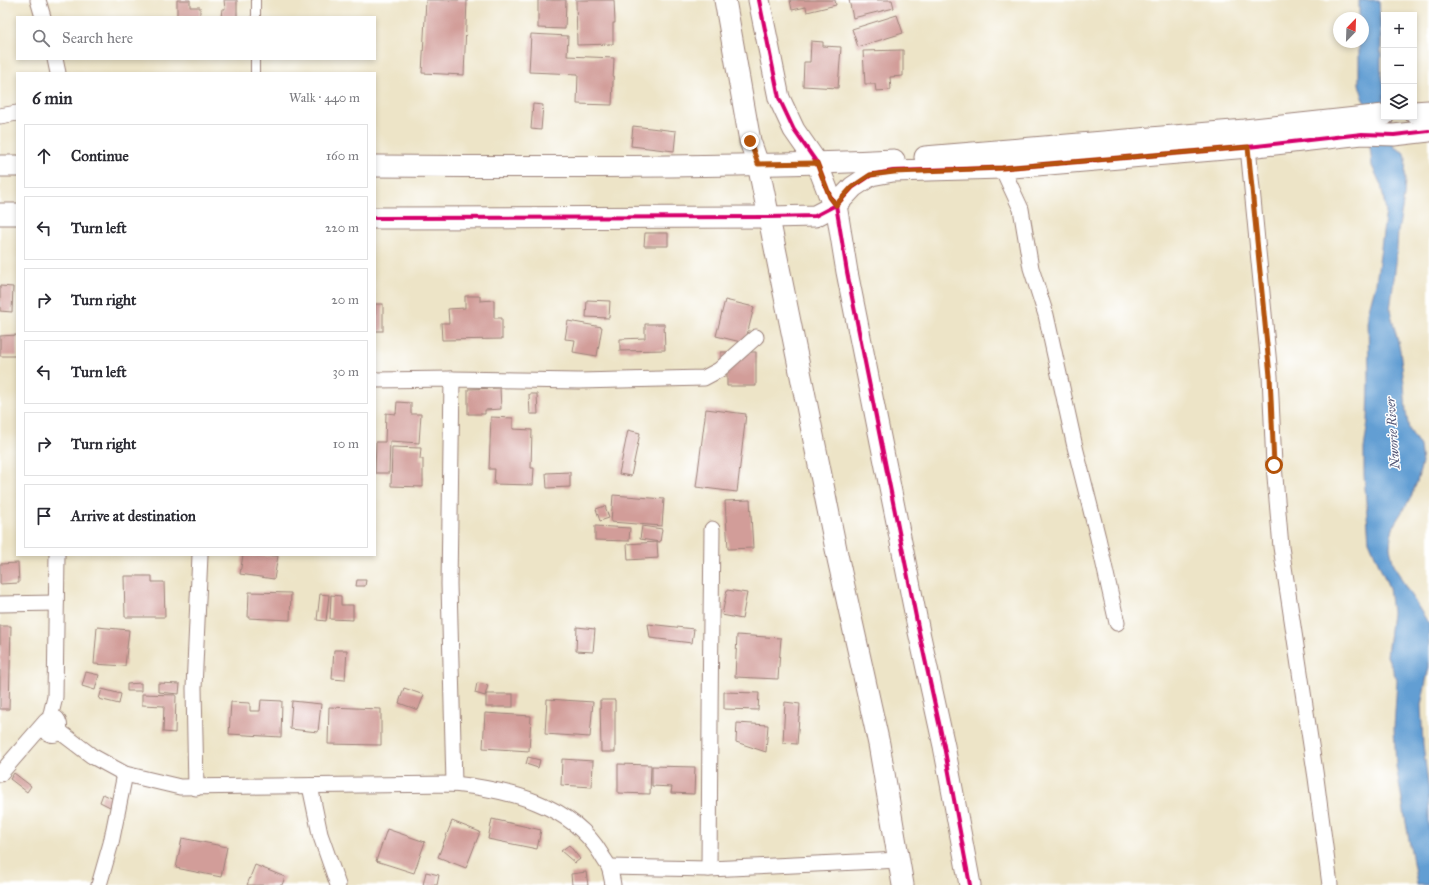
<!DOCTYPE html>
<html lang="en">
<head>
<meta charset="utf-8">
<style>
  body { margin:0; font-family:"IM FELL Great Primer",serif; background:#f2f2f3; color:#2b2b33 }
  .controls { position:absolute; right:12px; top:12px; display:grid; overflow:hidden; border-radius:0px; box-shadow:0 2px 6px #0003 }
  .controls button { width:36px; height:36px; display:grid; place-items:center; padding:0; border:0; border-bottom:1px solid #e1e1e2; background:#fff; color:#2b2b33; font:20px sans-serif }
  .compass { position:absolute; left:1333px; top:12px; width:36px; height:36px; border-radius:50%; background:#fff; box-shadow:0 2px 6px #0003; rotate:23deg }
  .stop { position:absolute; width:12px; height:12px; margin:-9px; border:3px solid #b45309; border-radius:50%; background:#fff }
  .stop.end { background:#b45309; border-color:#fff; box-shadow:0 1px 4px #0008 }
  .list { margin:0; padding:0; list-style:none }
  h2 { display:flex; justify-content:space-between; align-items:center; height:52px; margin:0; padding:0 16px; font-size:17px }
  h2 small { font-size:13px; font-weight:400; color:#7c7c81 }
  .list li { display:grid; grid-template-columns:26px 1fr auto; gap:12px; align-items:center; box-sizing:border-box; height:64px; margin:0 8px 8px; padding:0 8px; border:1px solid #e1e1e2; border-radius:0px }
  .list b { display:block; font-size:15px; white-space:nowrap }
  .list em { font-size:13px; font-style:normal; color:#7c7c81 }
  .icon { flex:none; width:22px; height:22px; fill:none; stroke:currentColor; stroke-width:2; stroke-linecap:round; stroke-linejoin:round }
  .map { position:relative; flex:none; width:1429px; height:885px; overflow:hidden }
  .search { position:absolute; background:#fff; box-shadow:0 2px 6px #0003; left:16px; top:16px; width:360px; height:44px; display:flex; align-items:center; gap:10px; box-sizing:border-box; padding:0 14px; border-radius:0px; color:#7c7c81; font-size:15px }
  .panel { position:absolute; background:#fff; box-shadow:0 2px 6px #0003; left:16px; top:72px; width:360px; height:484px; border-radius:0px }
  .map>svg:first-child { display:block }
</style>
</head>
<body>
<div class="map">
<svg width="1429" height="885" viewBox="0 0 1429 885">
  <rect width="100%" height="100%" fill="#fff"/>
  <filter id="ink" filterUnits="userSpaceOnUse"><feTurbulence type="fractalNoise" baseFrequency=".025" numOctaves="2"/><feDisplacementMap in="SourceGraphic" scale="8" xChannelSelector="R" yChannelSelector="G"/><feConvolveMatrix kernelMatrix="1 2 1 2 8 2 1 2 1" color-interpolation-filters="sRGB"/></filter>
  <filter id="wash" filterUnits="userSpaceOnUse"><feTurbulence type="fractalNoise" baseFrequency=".012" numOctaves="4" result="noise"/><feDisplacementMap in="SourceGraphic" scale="16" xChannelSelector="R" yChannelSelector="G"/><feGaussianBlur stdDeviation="0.9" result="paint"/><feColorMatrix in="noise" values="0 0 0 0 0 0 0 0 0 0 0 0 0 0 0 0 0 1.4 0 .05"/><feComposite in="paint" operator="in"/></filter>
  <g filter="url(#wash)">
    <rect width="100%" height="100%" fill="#ede4c7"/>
    <path fill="#629ed3" stroke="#565e7f" d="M1359,0h20l2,39v32l3,15v31h6l4,30 9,5 3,5 -2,40 -6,35 -2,31 -6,47 10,40 4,33 2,29 3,17 11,17 2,17 -5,19 -7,17 -15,24 -4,12 -1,12 3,15 12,24 24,38v43l-8,38 2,39 6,48v93h-12l-21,-119 -2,-38 3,-48 -10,-24 5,-43 -3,-25 -20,-47 -5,-66v-26l4,-28 1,-38 -1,-70 8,-30 10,-72 -5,-26 -9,-19 -6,-58 -7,-24v-42h4v-24h-4z"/>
    <g id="blocks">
      <g fill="#d29d99">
        <path d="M177,0h13v7h10v10h-23z"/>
        <path d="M224,0h13v17h-16l1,-8h3z"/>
        <path d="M426,0h41l-3,75 -42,-2z"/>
        <path d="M538,0h28l-1,29 -27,-1z"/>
        <path d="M576,0h38l1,23h-2v21l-36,1z"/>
        <path d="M790,0h45l1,5 -29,7 -1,-5 -14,3z"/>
        <path d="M849,0h43l2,8 -41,10z"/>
        <path d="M897,15l6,18 -45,14 -6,-18z"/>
        <path d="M531,34l37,2 -1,20 47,2 -2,47 -35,-1 1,-30 -49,-2z"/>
        <path d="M811,41l12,1v4l18,1 -3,41 -35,-2 1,-24h6z"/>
        <path d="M903,50v26l-13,1 1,13 -15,1 -1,-7h-10l-2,-33z"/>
        <path d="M533,104l10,1 -2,25 -10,-1z"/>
        <path d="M633,126l43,5 -2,20 -43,-5z"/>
        <path d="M645,233h23v13h-24z"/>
        <path d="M0,286l13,1 -1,25 -12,-1z"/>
        <path d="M465,296h15v5l14,-1v18h8v21l-60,1 -1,-17h8l-1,-14 17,-1z"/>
        <path d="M587,300l23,1 -1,17 -23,-1z"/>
        <path d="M725,300l29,7 -9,36 -29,-7z"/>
        <rect x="375" y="304" width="8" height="27"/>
        <path d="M568,321l34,6 -5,29 -24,-4 2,-12 -10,-1z"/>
        <path d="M645,324h19l1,26 -45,1v-12l25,-1z"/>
        <path d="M17,335v21h-17v-20z"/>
        <path d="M721,352h35v34h-29v-12h-6z"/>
        <path d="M500,388l1,21 -16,1v4h-17v-25z"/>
        <path d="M529,394h8l1,20h-8z"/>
        <path d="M397,402l14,1v11h10l-2,29 -29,-2 -1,32h-14l1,-31h9l1,-29 10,1z"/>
        <path d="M706,409l40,5 -9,78 -41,-5z"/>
        <path d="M491,417l22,1v11l19,1 -1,38h3l-1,17 -39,-1 1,-15h-6z"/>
        <path d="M628,430l12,3 -9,43 -12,-2z"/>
        <path d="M392,447l29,1 -1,11h3v28l-32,-1z"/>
        <path d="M570,472v15l-23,1 -1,-15z"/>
        <path d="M613,495l51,4 -2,27 -51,-4z"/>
        <path d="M750,500l3,48 -25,1 -3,-48z"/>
        <path d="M605,506l4,12 -9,3 -4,-12z"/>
        <path d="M595,526l35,2 -1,13 -34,-1z"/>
        <path d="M642,526l20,3 -2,13 -20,-3z"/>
        <path d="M657,542l1,16 -30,2 -1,-16z"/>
        <path d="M243,555l35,1 -4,23 -34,-5z"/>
        <path d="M18,563l1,20 -19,1v-20z"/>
        <path d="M124,576h28v6h12l1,35h-40z"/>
        <path d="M357,580h9l-1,6h-9z"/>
        <path d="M727,590l20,3 -5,26 -20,-4z"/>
        <path d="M249,592l42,1 -1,27 -42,-2z"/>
        <path d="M320,594l9,1 -3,26 -9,-1z"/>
        <path d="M331,595l10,1v9h12v15l-23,-1z"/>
        <path d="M648,624l46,5 -2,14 -42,-5z"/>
        <path d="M0,626h11l-2,83h-9z"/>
        <path d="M97,627l32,3 -4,36 -31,-2z"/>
        <path d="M577,627l18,2 -2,23 -17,-1z"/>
        <path d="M737,635l44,3 -3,41 -43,-2z"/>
        <path d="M334,650h13l-2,30 -13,-1z"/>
        <path d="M86,672l13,3 -4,15 -13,-4z"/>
        <path d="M141,683v8h-14v-7z"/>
        <path d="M158,683l22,1 -1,10 -21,-2z"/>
        <path d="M477,683l11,2 -3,11 -10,-3z"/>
        <path d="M404,688l20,7 -6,15 -19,-7z"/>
        <path d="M102,689l19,5 -2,10 -20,-5z"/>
        <path d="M724,692l35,1 -1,17 -34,-1z"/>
        <path d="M142,694l34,1 -1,38 -12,-1 1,-26 -22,-1z"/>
        <rect x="486" y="694" width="27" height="13"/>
        <path d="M547,699l46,3 -3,35 -45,-3z"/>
        <path d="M261,700l21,1 -1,36 -52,-3 2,-32 19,1v8h10z"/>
        <path d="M600,700h15v52h-14z"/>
        <path d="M292,701l29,3 -3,28 -28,-3z"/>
        <path d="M785,702l15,2 -3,40 -14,-1z"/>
        <path d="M329,707l52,2v36l-53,-1z"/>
        <path d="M485,713l46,3 -2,35 -46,-3z"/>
        <path d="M737,723l31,2 -2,27 -30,-10z"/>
        <path d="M528,757l12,3 -2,8 -12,-4z"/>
        <path d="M562,759l31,2 -1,26 -31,-2z"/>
        <path d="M618,764l33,1 -1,29 -32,-1z"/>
        <path d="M652,766l43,1 -1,27 -23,-1 1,-6 -20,-1z"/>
        <path d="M14,773l17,13 -4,6 -17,-13z"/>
        <path d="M103,794l13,6 -4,8 -12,-6z"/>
        <path d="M492,819l49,11 -4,19 -49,-10z"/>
        <path d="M452,821l28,11 -14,36 -28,-11z"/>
        <path d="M387,829l38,13 -11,31 -38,-12z"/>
        <path d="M182,838l45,9 -6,30 -45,-9z"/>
        <path d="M569,845l11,14 -5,4 -14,-12z"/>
        <path d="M255,865l30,12 -3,8h-35z"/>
        <path d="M426,872l13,3 -2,10h-14z"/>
        <path d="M586,872l2,13h-16l-1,-11z"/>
      </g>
    </g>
  </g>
  <g filter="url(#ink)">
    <use href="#blocks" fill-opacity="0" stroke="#9c8279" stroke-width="1"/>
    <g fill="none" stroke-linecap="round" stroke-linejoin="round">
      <defs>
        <g id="lane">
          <path d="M256,17v-17"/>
          <path d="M255,73v-14"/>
        </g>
        <g id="street">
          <path d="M38,0l5,17"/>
          <path d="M55,59l3,14"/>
          <path d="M0,116l17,-3"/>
          <path d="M1248,147l22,229 4,89 7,82 35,231 14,107"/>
          <path d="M1002,168l19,41 10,59 15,47 29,132 23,91 19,85"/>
          <path d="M452,379l-3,205 5,200"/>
          <path d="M375,380l77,-1 127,2 125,-3 15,-8 37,-33"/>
          <path d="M0,604l56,-1"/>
          <path d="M50,718l7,1c5,6 3,18 -7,15 -9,-3 -5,-12 0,-16l5,-21 2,-142"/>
          <path d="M59,731l33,25 33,18 55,13 274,-3c55,6 117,20 147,70 2,4 6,9 8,13 2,6 3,12 4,18"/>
          <path d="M0,774l46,-53"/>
          <path d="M310,786l10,48 18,51"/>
          <path d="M196,788l-2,-100 6,-133"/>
          <path d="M609,867l100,2 191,-9"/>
          <path d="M709,869c1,-113 1,-227 3,-340"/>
          <path d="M99,885l12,-42 14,-69"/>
        </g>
        <g id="secondary">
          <path d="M725,0l25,141 8,23 80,395 41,185 24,141"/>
          <path d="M759,0l20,98 15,32 23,33 13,34 6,8 11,67 72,360 25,114 26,139"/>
          <path d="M1414,112l15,-1"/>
          <path d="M925,157l320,-27 139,-15"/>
          <path d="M0,166h17"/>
          <path d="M375,166c173,1 346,2 519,-6"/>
          <path d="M0,214h17"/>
          <path d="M375,218l394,-1 46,-1 21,-11 17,-18 18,-12 22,-4 109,-3 246,-21 114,-13 32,1 35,-4"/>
        </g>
      </defs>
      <use href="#lane" stroke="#9c8279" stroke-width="10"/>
      <use href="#street" stroke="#9c8279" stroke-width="17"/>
      <use href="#secondary" stroke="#9c8279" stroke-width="23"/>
      <use href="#lane" stroke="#fff" stroke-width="8"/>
      <use href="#street" stroke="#fff" stroke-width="15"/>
      <use href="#secondary" stroke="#fff" stroke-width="21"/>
      <defs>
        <g id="cycleway">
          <path d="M759,0l20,98 15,32 23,33 13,34 6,8 11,67 72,360 25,114 26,139"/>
          <path d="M375,218l394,-1 46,-1 21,-11 17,-18 18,-12 22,-4 109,-3 246,-21 114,-13 32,1 35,-4"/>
        </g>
      </defs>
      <use href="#cycleway" stroke="#fff" stroke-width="6"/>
      <use href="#cycleway" stroke="#d6006c" stroke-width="4"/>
    </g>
  </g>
  <g fill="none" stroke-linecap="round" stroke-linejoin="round" filter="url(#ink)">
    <path stroke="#b45309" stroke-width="5" d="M750,141l8,23 59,-1 13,34 6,8 16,-18 18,-12 24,-3 108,-4 246,-21 22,229 4,89"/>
  </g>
  <g text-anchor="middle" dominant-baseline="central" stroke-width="3" stroke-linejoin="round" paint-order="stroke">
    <g font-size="13" font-style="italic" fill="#555877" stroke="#fff">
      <text transform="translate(1393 433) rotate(-94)">Nworie River</text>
    </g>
  </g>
</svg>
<div class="controls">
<button>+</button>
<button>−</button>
<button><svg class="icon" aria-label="layers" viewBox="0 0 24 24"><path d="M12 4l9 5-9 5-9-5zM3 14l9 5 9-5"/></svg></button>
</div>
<svg class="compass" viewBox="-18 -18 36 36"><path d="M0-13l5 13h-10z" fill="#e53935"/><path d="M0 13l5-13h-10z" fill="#7c7c81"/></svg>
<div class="stop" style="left:1274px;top:465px"></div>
<div class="stop end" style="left:750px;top:141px"></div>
<div class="search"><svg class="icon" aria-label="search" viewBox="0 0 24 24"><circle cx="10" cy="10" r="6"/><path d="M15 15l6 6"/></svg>Search here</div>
<section class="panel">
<h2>6 min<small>Walk · 440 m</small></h2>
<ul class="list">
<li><svg class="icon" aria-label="ahead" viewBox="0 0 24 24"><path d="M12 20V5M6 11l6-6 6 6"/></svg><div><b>Continue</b></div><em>160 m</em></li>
<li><svg class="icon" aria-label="left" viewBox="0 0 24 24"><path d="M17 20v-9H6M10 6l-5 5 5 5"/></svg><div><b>Turn left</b></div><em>220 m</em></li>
<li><svg class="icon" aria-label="right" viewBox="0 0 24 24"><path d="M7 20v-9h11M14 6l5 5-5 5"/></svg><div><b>Turn right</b></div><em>20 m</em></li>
<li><svg class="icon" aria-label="left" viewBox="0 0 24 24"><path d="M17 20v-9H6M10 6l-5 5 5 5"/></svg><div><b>Turn left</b></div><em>30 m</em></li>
<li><svg class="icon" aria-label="right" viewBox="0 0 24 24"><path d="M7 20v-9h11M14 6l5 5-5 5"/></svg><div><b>Turn right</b></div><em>10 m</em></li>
<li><svg class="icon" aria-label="arrive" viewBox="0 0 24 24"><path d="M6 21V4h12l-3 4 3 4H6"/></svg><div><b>Arrive at destination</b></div></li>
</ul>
</section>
</div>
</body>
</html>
